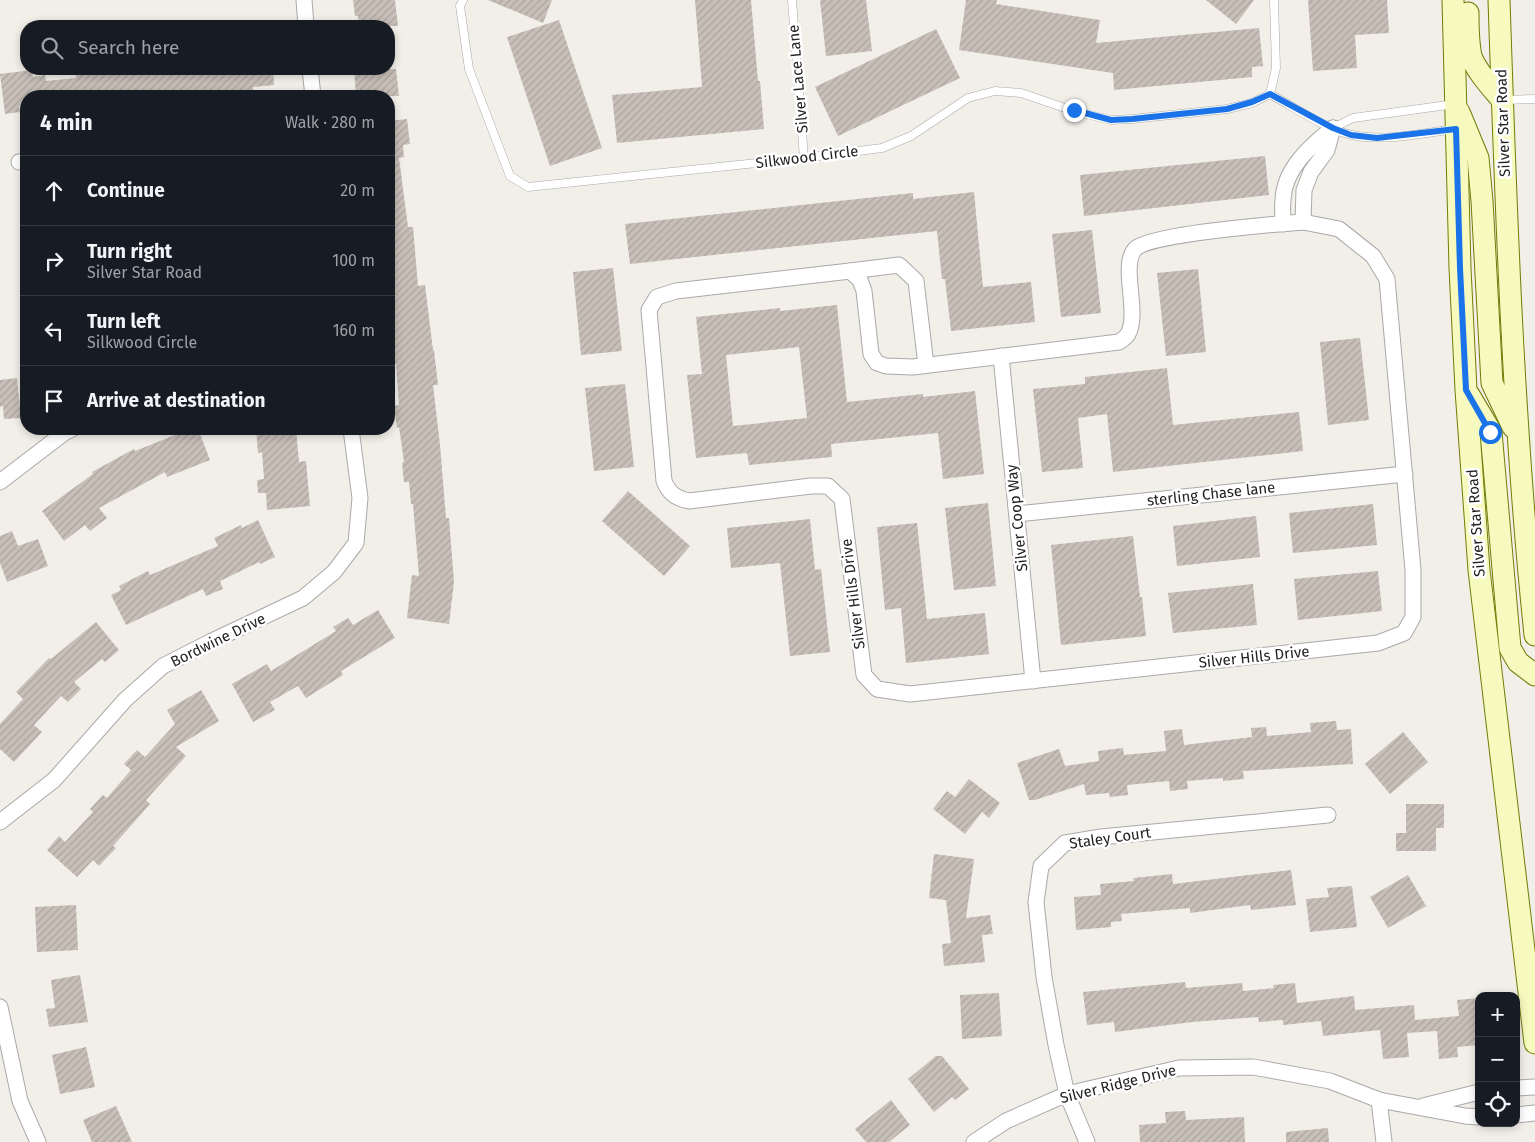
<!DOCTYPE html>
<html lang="en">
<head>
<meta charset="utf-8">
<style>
  body { margin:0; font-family:"Fira Sans",sans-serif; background:#242831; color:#f1f3f6 }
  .controls { position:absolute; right:15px; bottom:15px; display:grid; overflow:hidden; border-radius:10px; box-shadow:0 2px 8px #0003 }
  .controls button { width:45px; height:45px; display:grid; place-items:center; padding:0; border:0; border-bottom:1px solid #363941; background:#171b24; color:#f1f3f6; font:25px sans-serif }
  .stop { position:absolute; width:15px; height:15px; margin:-11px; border:4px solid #1a73e8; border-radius:50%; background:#fff }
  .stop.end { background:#1a73e8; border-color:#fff; box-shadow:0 1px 5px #0008 }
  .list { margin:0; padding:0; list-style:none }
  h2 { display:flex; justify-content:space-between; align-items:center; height:65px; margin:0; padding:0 20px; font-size:21px }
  h2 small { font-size:16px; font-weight:400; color:#9ea1a6 }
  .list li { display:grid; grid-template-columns:32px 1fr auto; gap:15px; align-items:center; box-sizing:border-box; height:70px; padding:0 20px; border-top:1px solid #363941 }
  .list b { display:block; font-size:19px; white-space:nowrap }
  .list p { margin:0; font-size:16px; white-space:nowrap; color:#9ea1a6 }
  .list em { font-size:16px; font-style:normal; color:#9ea1a6 }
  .icon { flex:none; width:28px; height:28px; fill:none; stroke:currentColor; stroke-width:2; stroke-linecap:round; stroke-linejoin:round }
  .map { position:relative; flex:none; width:1535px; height:1142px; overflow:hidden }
  .search { position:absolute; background:#171b24; box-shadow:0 2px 8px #0003; left:20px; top:20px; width:375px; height:55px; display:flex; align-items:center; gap:12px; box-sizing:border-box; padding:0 18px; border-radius:20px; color:#9ea1a6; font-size:19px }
  .panel { position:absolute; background:#171b24; box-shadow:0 2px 8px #0003; left:20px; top:90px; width:375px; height:345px; border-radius:20px }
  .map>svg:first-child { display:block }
</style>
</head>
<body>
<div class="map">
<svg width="1535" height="1142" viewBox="0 0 1535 1142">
  <defs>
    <pattern id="building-hatch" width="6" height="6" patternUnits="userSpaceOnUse" patternTransform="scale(1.25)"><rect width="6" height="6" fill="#c7bfb8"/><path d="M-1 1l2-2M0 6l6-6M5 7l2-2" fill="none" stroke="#aba49e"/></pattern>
  </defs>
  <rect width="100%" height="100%" fill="#f2efe9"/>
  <g fill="url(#building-hatch)" fill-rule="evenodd">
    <path d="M353,0h42l3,26h-39l-1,-10h-3z"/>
    <path d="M488,0h64l-9,23z"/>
    <path d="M695,0h56l7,81h2l4,48 -147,14 -5,-48 90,-8z"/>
    <path d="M820,0h46l6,51 -46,5z"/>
    <path d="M966,0h31l-1,4 104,16 -4,23 163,-15 4,38 -11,1v10l-138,13 -1,-17 -154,-23z"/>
    <path d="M1206,0h48l-18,24z"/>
    <path d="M1308,0h79l2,33 -34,2 2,33 -44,3z"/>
    <path d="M559,20l43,128 -52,18 -43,-129z"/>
    <path d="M936,29l24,49 -122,58 -23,-49z"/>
    <path d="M75,69h198l1,16 -21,2 1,9h-22l-1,-3 -55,3v-6l-33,3v3h-117v10h-7l1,6 -15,2 -5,-40 32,-4 1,7 12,-2 1,6 30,-3z"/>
    <path d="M354,69h42l3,27h-43z"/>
    <path d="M407,119l3,25 -7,1 1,12 -5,1 9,69h5l5,59 7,-1 8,65h1l4,35h-5l7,60 6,73h3l5,64 -5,42 -42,-6 5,-43 7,1 -6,-72h-2l-2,-22h-5l-2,-19 2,-1 -5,-35 -2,1 -3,-22 5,-1 -3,-41h-7v-20h1l-1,-14v-209z"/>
    <path d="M1265,156l4,39 -185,21 -4,-41z"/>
    <path d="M974,192l9,95 48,-5 4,40 -84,9 -6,-52h-3l-5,-48 -307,33 -5,-40 288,-31v6z"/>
    <path d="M1092,230l9,83 -40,4 -9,-83z"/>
    <path d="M613,268l9,83 -41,4 -8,-83z"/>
    <path d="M1198,269l8,83 -40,4 -9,-83z"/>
    <path d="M837,305l10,97 76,-8v3l52,-6 9,83 -41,5 -5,-46 -107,11 1,13 -83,8 -2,-12 -51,5 -9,-83 15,-1 -6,-57 84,-9v3zM799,347l8,71 -74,8 -7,-71z"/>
    <path d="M1360,338l9,82 -41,5 -8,-83z"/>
    <path d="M1167,368l6,57 126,-13 4,39 -190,21 -6,-58 -29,4 5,50 -41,4 -9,-83 52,-5v-7z"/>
    <path d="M17,378l4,40 -17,1 -1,-13 -3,1v-27z"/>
    <path d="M625,384l9,83 -40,4 -9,-83z"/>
    <path d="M190,429h8l12,31 -43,17 -2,-5 -66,36 8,10 -17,13 -5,-6 -21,16 -22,-30 51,-37 -1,-2 42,-23 1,2z"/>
    <path d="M256,429h40l3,33 7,-1 4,45 -43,4 -1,-17h-8l-1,-13 7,-1 -2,-27 -4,1z"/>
    <path d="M628,491l62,55 -26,30 -62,-55z"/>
    <path d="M988,503l8,83 -42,4 -9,-82z"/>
    <path d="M1373,504l4,41 -84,8 -4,-40z"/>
    <path d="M1256,516l4,41 -83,9 -4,-40z"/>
    <path d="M810,519l5,51 6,-1 9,83 -40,4 -10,-93 -49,5 -4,-40z"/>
    <path d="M258,520l17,37 -15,7 -1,-2 -39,19 3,8 -17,7 -3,-7 -77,36 -15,-30 10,-5 -2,-4 29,-15 2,4 68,-29 -4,-8 27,-13 1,3z"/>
    <path d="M917,523l10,96 58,-6 4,41 -83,9 -5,-55 -16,2 -8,-83z"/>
    <path d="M12,531l6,15 20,-7 10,27 -41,16 -7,-19v-27z"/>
    <path d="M1133,536l7,61h2l4,39 -85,9 -10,-100z"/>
    <path d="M1378,571l4,40 -84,9 -4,-41z"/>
    <path d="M1253,584l4,41 -84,8 -5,-40z"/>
    <path d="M378,610l17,28 -54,33 2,4 -37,23 -8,-12 -28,16 5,8 -22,12 -21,-38 35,-20 4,7 65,-40 -3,-4 15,-9 5,7z"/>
    <path d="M96,622l23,28 -14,12 -3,-3 -28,23 7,7 -13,13 -7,-6 -27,29 8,7 -28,30 -14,-13v-25l23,-25 -7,-7 33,-34 2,1z"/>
    <path d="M201,690l18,31 -43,26 10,9 -40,44 4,4 -37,42 3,2 -17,18 -6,-6 -16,17 -30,-27 12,-14 6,6 28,-30 -3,-3 13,-14 4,3 24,-28 -7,-6 13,-14 8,7 30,-33 -8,-14z"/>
    <path d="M1336,721l1,9 14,-1 2,35 -110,7 1,8 -21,2v-3l-36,3 1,8 -18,2 -1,-10 -42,4 1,10 -18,2 -1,-4 -23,2 -2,-11 -49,16h-6l-12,-37 42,-14 6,17 34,-5 -1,-10 25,-3 1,7 42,-4 -2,-20 18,-2 2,16 68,-8 -1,-9 15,-1 1,9 44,-4 -1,-9z"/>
    <path d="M1403,732l25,30 -38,32 -25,-30z"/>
    <path d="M969,779l31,24 -11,15 -7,-6 -17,22 -32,-25 14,-18 8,6z"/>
    <path d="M1406,804h38v24h-8v23h-40v-18h10z"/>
    <path d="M934,854l40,5 -8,59 24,-3 3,19 -11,1 3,27 -41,4 -2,-22 9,-1 -5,-43 -17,-2z"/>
    <path d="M1291,870l5,35 -45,5 -1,-5 -60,8v-5l-69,6 1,7 -11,1v5l-35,3 -2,-33 27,-2 -1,-11 34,-3 -1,-3 39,-4 1,10z"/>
    <path d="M1408,875l18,31 -38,22 -18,-31z"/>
    <path d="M1352,886l5,41 -47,5 -4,-33 23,-2 -2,-9z"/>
    <path d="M76,905l2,45 -41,2 -2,-45z"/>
    <path d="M80,975l8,47 -39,5 -3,-18 9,-1 -4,-28z"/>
    <path d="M1185,982l1,6 56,-5 1,8 31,-3 -1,-3 22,-2 2,20 57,-7 1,14 59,-5 1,15 44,-4 -2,-16 22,-2v47l-22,2 1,10 -19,2 -2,-28 -30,2 2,24 -26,2 -3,-29 -57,6 -2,-15 -38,4v-5l-24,2 -1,-5 -66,5 -77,10 -1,-10 -27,3 -4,-33z"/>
    <path d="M999,993l3,43 -40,3 -2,-44z"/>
    <path d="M86,1047l9,40 -35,7 -8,-39z"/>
    <path d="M936,1056h6l27,33 -14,11 -3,-3 -18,15 -26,-33z"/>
    <path d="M891,1100l19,25 -21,17h-23l-11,-13z"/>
    <path d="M116,1106l16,36h-40l-9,-22z"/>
    <path d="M1185,1111l1,9 58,-3 1,25h-105l-1,-17 27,-2 -1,-11z"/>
    <path d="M1328,1128l1,14h-43v-10z"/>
  </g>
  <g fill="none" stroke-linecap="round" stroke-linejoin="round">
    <defs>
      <g id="lane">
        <path d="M463,0l-3,6 9,63 41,107 18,11 276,-29 78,-10 29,-12 57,-38 27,-7 26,2 53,18 37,9 21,-1 95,-10 25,-6 18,-9"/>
        <path d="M792,0l12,158"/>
        <path d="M1270,94c24,13 57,36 82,41 34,7 70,-2 103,-6"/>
        <path d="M1270,94l6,-26 -2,-68"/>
        <path d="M1505,100l30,-1"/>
        <path d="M1333,128l20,-10 102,-14"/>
      </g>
      <g id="street">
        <path d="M304,0l2,26"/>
        <path d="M310,69l3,27"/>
        <path d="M19,162l7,-1"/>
        <path d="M1303,222l36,7 34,27 14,23 26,291v47l-9,16 -26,10 -468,51 -33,-5 -13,-14 -22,-176 -14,-13h-17l-122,15c-14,-3 -20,-8 -25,-20l-15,-171 8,-13 19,-6 174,-20 10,9 4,11 7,63 6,9 9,3 27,1 206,-25c3,-2 7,-5 9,-8 12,-22 -8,-68 7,-85 14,-15 142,-25 168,-27z"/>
        <path d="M1303,222l1,-32 7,-18 16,-22 6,-22"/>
        <path d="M1283,224c0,-8 -1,-16 0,-24 1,-31 27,-54 50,-72"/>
        <path d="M850,271l49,-6 17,16 10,84"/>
        <path d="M1001,356l32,325"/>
        <path d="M0,482l64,-49 8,-4"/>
        <path d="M1017,514l388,-40"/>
        <path d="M0,822l54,-42 71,-80 38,-34 47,-24 93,-44 31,-26 22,-29 4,-45 -9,-69"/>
        <path d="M0,1007l20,94 18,41"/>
        <path d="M1516,1088l19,-1"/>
        <path d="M1379,1100l5,42"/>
        <path d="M1423,1106l56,-14"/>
        <path d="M1516,1115l19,-2"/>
        <path d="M974,1142l32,-21 61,-27 112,-26 74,-1 77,14 49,19 86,16 14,1"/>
        <path d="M1087,1142l-20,-48 -11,-49 -12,-68 -8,-75 5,-36 24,-23 36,-6 227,-22"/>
      </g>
      <g id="secondary">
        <path d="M1453,0l7,268 6,122 13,180 56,473"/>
        <path d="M1499,0c7,212 14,424 36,635"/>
        <path d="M1468,13c0,14 0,29 3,43 5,15 21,32 31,44"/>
        <path d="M1459,112l19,46 4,43 10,182 21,44"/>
        <path d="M1469,395l22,37 19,216 8,14 17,13"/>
      </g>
    </defs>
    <use href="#lane" stroke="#a9a9a9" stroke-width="9"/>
    <use href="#street" stroke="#a9a9a9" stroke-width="17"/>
    <use href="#secondary" stroke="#707d05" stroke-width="23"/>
    <use href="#lane" stroke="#fff" stroke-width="8"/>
    <use href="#street" stroke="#fff" stroke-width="15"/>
    <use href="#secondary" stroke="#f7fabf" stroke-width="21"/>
  </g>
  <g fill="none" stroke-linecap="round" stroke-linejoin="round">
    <path stroke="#1a73e8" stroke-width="6" d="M1074,110l37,10 21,-1 95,-10 25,-7 18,-8 63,34 18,7 26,3 79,-9 4,139 6,122 24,42"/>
  </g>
  <g text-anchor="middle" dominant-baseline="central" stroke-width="5" stroke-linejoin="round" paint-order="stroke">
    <g font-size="15" fill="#222" stroke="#fff">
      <text transform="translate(798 79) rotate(-95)">Silver Lace Lane</text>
      <text transform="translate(1503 123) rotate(-92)">Silver Star Road</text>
      <text transform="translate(807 157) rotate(-7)">Silkwood Circle</text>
      <text transform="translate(1211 494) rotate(-6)">sterling Chase lane</text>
      <text transform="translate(1017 518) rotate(-96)">Silver Coop Way</text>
      <text transform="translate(1476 523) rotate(-94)">Silver Star Road</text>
      <text transform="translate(853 594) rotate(-97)">Silver Hills Drive</text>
      <text transform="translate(218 640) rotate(-26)">Bordwine Drive</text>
      <text transform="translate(1254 657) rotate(-6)">Silver Hills Drive</text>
      <text transform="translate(1110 838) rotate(-8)">Staley Court</text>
      <text transform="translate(1118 1084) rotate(-14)">Silver Ridge Drive</text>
    </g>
  </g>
</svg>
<div class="controls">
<button>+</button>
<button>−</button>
<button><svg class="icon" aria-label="locate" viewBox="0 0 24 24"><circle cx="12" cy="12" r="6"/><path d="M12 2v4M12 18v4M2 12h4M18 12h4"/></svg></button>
</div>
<div class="stop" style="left:1490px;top:432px"></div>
<div class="stop end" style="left:1074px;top:110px"></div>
<div class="search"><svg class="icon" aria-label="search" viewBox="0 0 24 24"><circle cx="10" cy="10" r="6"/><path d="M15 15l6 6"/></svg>Search here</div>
<section class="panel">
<h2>4 min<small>Walk · 280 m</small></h2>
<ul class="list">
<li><svg class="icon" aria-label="ahead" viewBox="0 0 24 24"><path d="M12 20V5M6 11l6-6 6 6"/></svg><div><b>Continue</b></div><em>20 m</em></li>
<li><svg class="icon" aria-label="right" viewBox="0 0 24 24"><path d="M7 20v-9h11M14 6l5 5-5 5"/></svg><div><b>Turn right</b><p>Silver Star Road</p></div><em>100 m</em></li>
<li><svg class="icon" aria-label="left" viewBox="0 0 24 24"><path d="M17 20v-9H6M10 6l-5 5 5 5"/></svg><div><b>Turn left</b><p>Silkwood Circle</p></div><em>160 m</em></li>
<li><svg class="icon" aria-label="arrive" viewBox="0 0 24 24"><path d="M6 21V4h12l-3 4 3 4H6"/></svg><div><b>Arrive at destination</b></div></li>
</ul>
</section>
</div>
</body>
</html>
